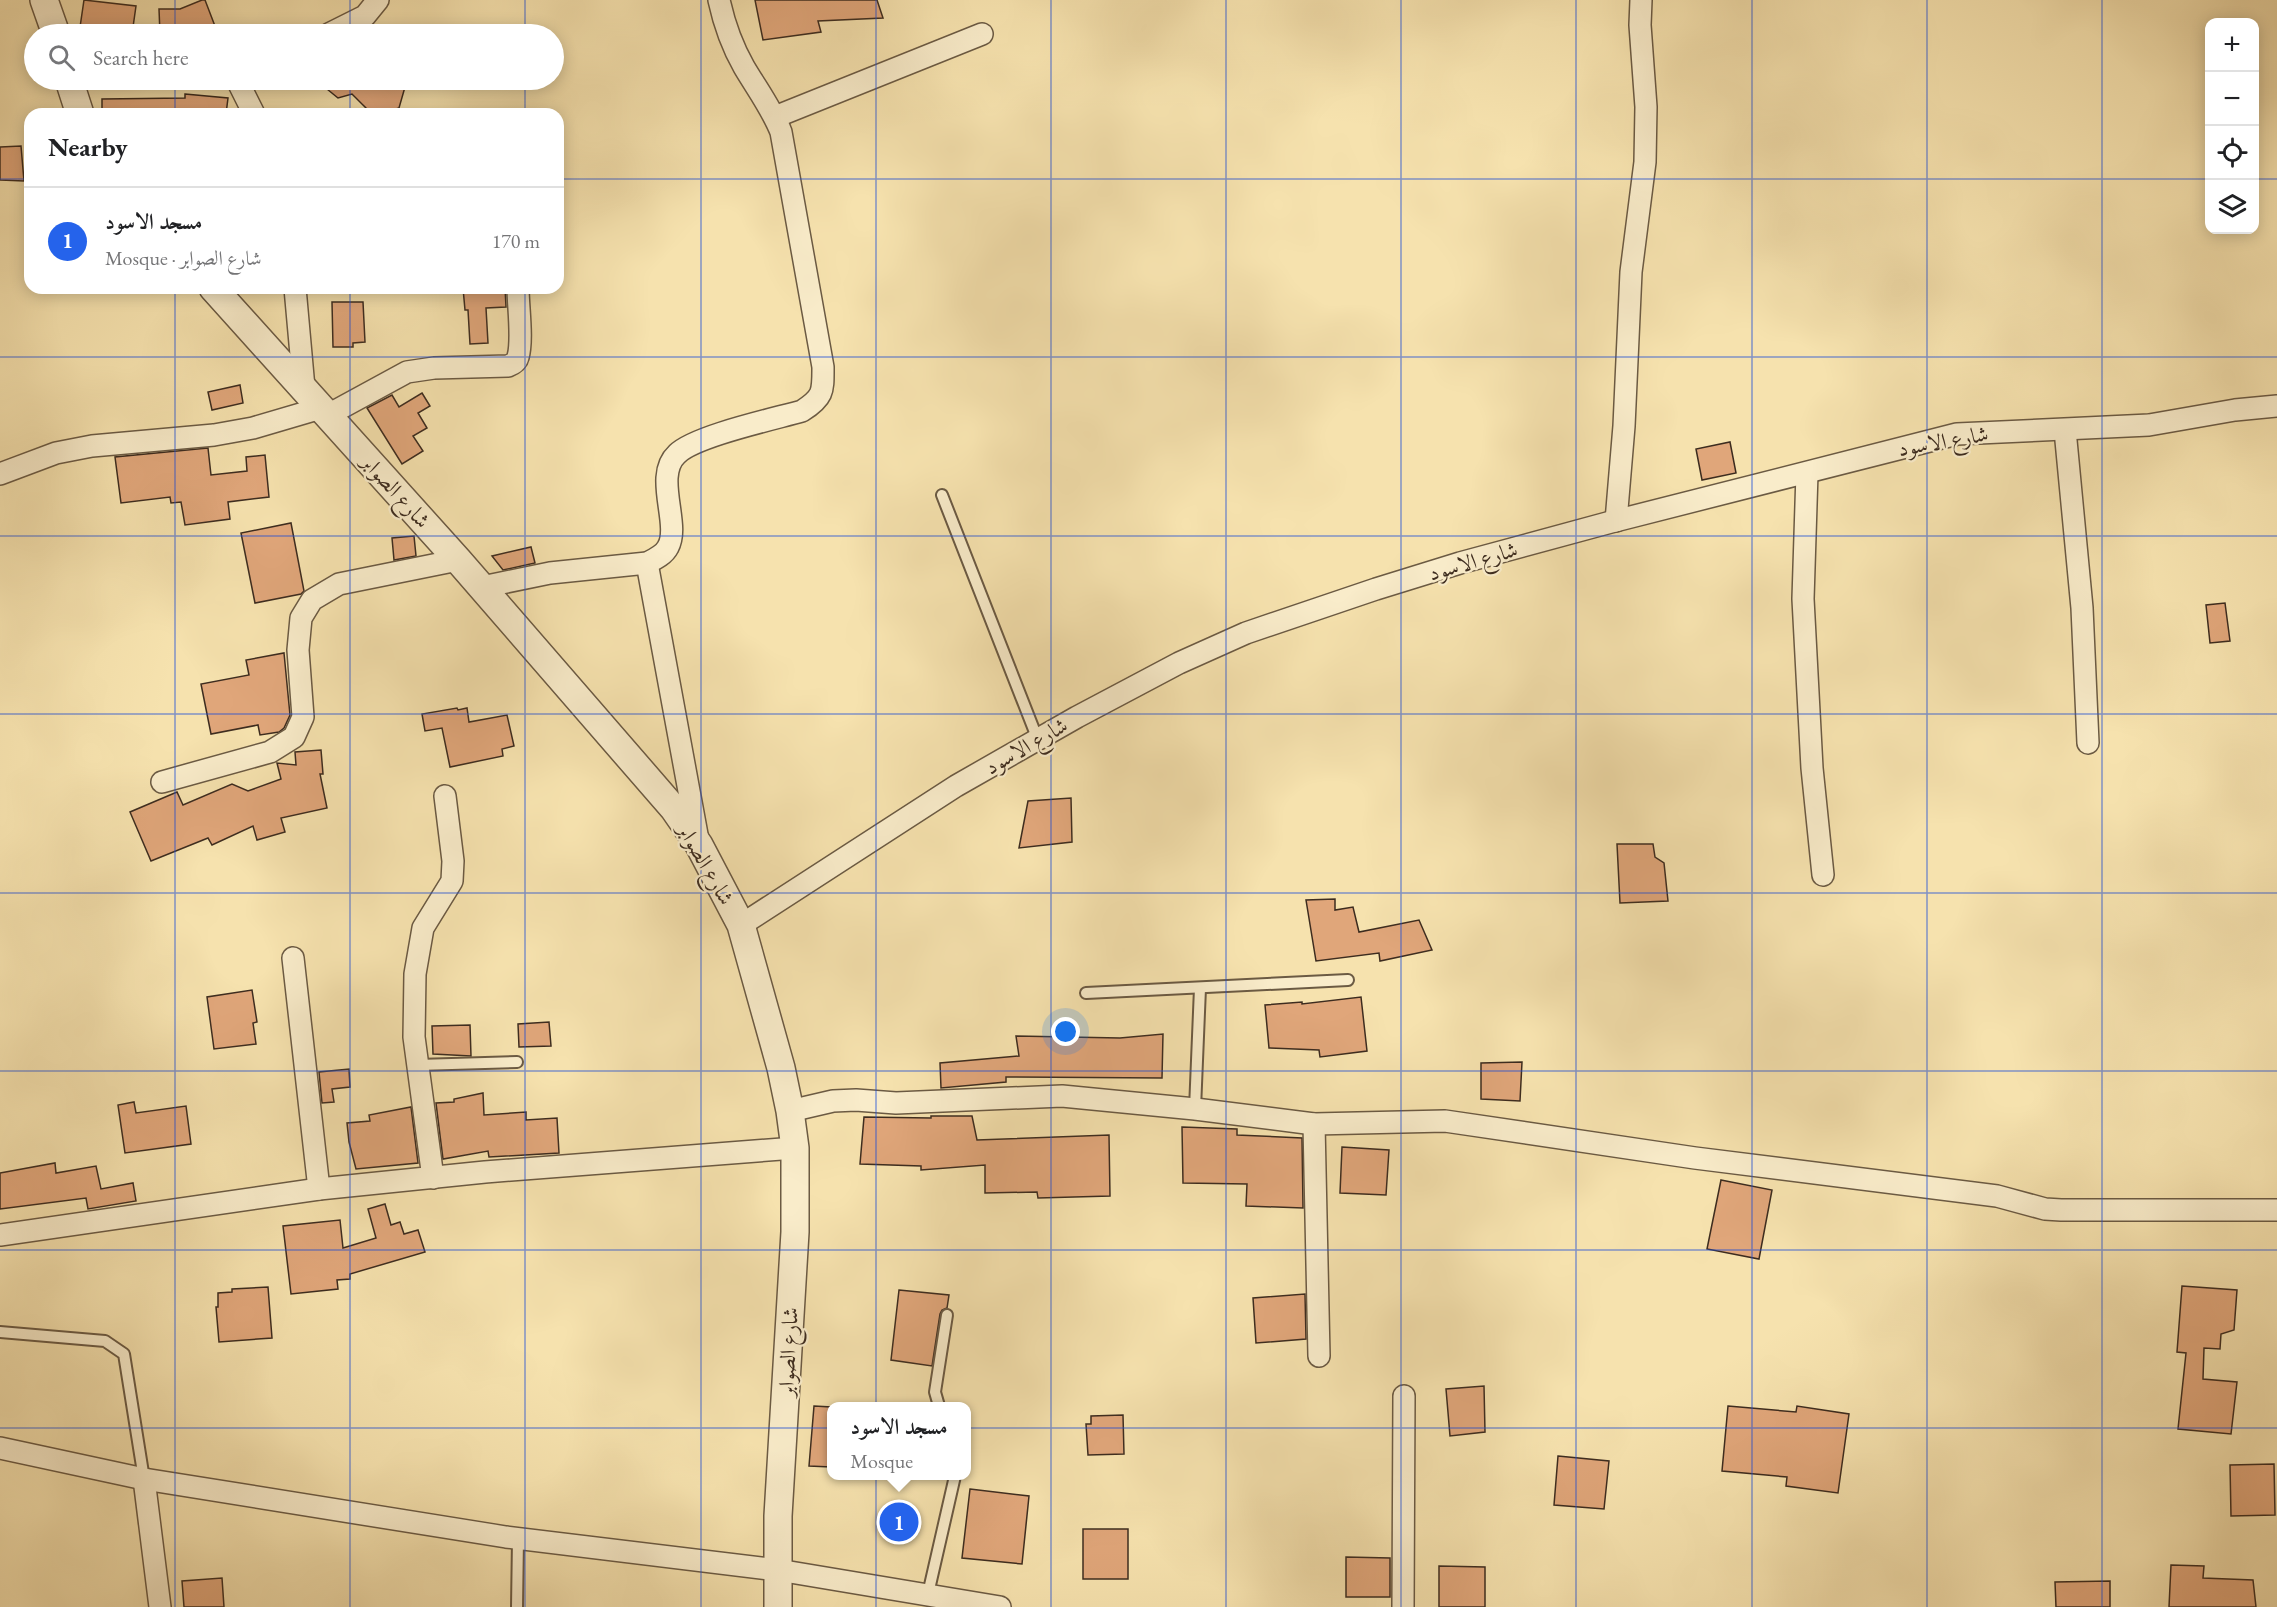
<!DOCTYPE html>
<html lang="en">
<head>
<meta charset="utf-8">
<style>
  body { margin:0; font-family:"EB Garamond",Amiri,serif; background:#f2f2f2; color:#202124 }
  .controls { position:absolute; right:18px; top:18px; display:grid; overflow:hidden; border-radius:12px; box-shadow:0 3px 15px #0003 }
  .controls button { width:54px; height:54px; display:grid; place-items:center; padding:0; border:0; border-bottom:2px solid #e0e0e0; background:#fff; color:#202124; font:30px sans-serif }
  .you { position:absolute; left:1066px; top:1032px; width:21px; height:21px; margin:-15px; border:4px solid #fff; border-radius:50%; background:#1a73e8; box-shadow:0 0 0 9px #1a73e833 }
  .badge { display:grid; place-items:center; width:39px; height:39px; border-radius:50%; background:#2563eb; color:#fff; font-size:20px; font-weight:700 }
  .pin { position:absolute; translate:-50% -50%; border:3px solid #fff; box-shadow:0 2px 6px #0006 }
  .popup { position:absolute; left:827px; top:1402px; width:144px; height:78px; box-sizing:border-box; display:grid; place-content:center; border-radius:12px; background:#fff; filter:drop-shadow(0 2px 4px #0005); font-size:20px; white-space:nowrap; color:#757577 }
  .popup b { font-size:22px; color:#202124 }
  .popup::after { content:''; position:absolute; left:50%; top:100%; margin-left:-12px; border:12px solid transparent; border-top-color:#fff }
  .list { margin:0; padding:0; list-style:none }
  h2 { display:flex; justify-content:space-between; align-items:center; height:78px; margin:0; padding:0 24px; font-size:26px }
  h2 small { font-size:20px; font-weight:400; color:#757577 }
  .list li { display:grid; grid-template-columns:39px 1fr auto; gap:18px; align-items:center; box-sizing:border-box; height:108px; padding:0 24px; border-top:2px solid #e0e0e0 }
  .list b { display:block; font-size:22px; white-space:nowrap }
  .list p { margin:0; font-size:20px; white-space:nowrap; color:#757577 }
  .list em { font-size:20px; font-style:normal; color:#757577 }
  .icon { flex:none; width:33px; height:33px; fill:none; stroke:currentColor; stroke-width:2; stroke-linecap:round; stroke-linejoin:round }
  .map { position:relative; flex:none; width:2277px; height:1607px; overflow:hidden }
  .search { position:absolute; background:#fff; box-shadow:0 3px 15px #0003; left:24px; top:24px; width:540px; height:66px; display:flex; align-items:center; gap:15px; box-sizing:border-box; padding:0 21px; border-radius:33px; color:#757577; font-size:22px }
  .panel { position:absolute; background:#fff; box-shadow:0 3px 15px #0003; left:24px; top:108px; width:540px; height:186px; border-radius:18px }
  .map>svg:first-child { display:block }
</style>
</head>
<body>
<div class="map">
<svg width="2277" height="1607" viewBox="0 0 2277 1607">
  <rect width="100%" height="100%" fill="#f6e2ae"/>
  <filter id="stains"><feTurbulence type="fractalNoise" baseFrequency=".00333" numOctaves="4"/><feColorMatrix values="0 0 0 0 .2 0 0 0 0 .09 0 0 0 0 .02 0 0 0 .5 -.17"/></filter>
  <radialGradient id="worn" r=".72"><stop offset=".6" stop-color="#630" stop-opacity="0"/><stop offset="1" stop-color="#630" stop-opacity=".3"/></radialGradient>
  <g fill="#e0a67a" stroke="#3d2c1f" stroke-width="1.5">
    <path d="M84,0l52,6 -4,28h-53z"/>
    <path d="M202,0h3l13,34h-58l-1,-25h21z"/>
    <path d="M755,0h122l6,18 -65,3 3,11 -58,8z"/>
    <path d="M316,80h91l-8,28 -19,6h-8l-20,-20 -14,4z"/>
    <path d="M185,94l43,4 -2,16h-124v-15l83,-1z"/>
    <path d="M21,146l3,35 -24,-1v-33z"/>
    <path d="M463,288h42l1,19 -20,1 2,35 -18,1 -2,-34h-3z"/>
    <path d="M332,302h31l2,40 -12,1v4h-20z"/>
    <path d="M240,385l3,18 -31,7 -4,-18z"/>
    <path d="M422,393l8,13 -12,7 9,15 -14,8 10,15 -21,13 -35,-56 25,-13 7,12z"/>
    <path d="M1730,442l6,31 -34,7 -6,-31z"/>
    <path d="M208,448l3,27 36,-4 -1,-14 19,-2 4,42 -41,5 2,17 -45,6 -4,-23 -10,1 -1,-6 -49,6 -6,-46z"/>
    <path d="M291,523l13,68 -3,3 -46,9 -14,-70z"/>
    <path d="M414,536l2,20 -22,4 -2,-22z"/>
    <path d="M531,547l4,16 -32,7 -11,-14z"/>
    <path d="M2225,603l5,38 -20,2 -4,-38z"/>
    <path d="M284,653l6,62 -6,13 -5,4 -19,3 -2,-10 -47,9 -10,-50 48,-9 -3,-15z"/>
    <path d="M457,708l1,2 9,-2 2,14 38,-7 7,31 -12,3 1,7 -53,11 -8,-39 -17,3 -3,-17z"/>
    <path d="M321,750l2,24h-3l7,34 -46,10 4,14 -28,8 -4,-14 -41,19 -4,-7 -57,23 -21,-49 47,-20 6,13 49,-21 16,7 33,-12 -4,-16 19,2 -1,-13z"/>
    <path d="M1071,798l1,44 -53,6 9,-47z"/>
    <path d="M1617,844h36l2,13 9,6 4,38 -48,2z"/>
    <path d="M1335,899v11l18,-3 6,25 60,-12 13,30 -52,11 -1,-8 -63,8 -10,-61z"/>
    <path d="M252,990l5,32 -4,1 3,21 -42,5 -7,-52z"/>
    <path d="M1361,997l6,54 -47,6 -1,-7 -50,-2 -4,-43 37,-3v2z"/>
    <path d="M549,1022l2,24 -32,1 -1,-23z"/>
    <path d="M470,1025l1,31 -38,-2 -1,-28z"/>
    <path d="M1163,1034l-1,44 -156,-1v5l-65,6 -1,-25 79,-7 -3,-20 104,2z"/>
    <path d="M1522,1062l-2,39 -39,-2v-36z"/>
    <path d="M349,1069l1,18 -18,2 2,13 -12,1 -3,-31z"/>
    <path d="M483,1093l1,22 42,-3v8l31,-2 2,35 -70,4 -1,-6 -45,8 -7,-56 18,-1v-3z"/>
    <path d="M134,1102l2,11 50,-7 5,38 -66,9 -7,-48z"/>
    <path d="M411,1107l7,56 -62,6 -7,-27 -2,-19 23,-2 -1,-6z"/>
    <path d="M931,1116h41l5,24 132,-5 1,61 -72,2 -1,-6 -52,1v-28l-64,5v-4l-61,-2 4,-47 67,1z"/>
    <path d="M1182,1127l55,2v6l65,3 1,70 -57,-2 1,-22 -64,-1z"/>
    <path d="M1342,1147l47,3 -3,45 -46,-2z"/>
    <path d="M55,1163l1,10 40,-7 5,23 32,-6 3,18 -48,8 -2,-11 -86,11v-36z"/>
    <path d="M1721,1180l51,10 -13,69 -52,-10z"/>
    <path d="M385,1204l6,21 9,-3 4,12 14,-4 7,22 -75,22v5l-13,1 1,9 -47,5 -8,-68 57,-6 3,28 33,-10 -8,-29z"/>
    <path d="M2182,1286l55,4 -3,40 -13,4 -1,15 -16,-1 -1,31 34,3 -6,52 -53,-5 8,-76 -9,-1z"/>
    <path d="M268,1287l4,51 -53,4 -3,-35h2v-14l14,-1v-3z"/>
    <path d="M899,1290l50,5 -2,13 -5,2 -2,4 -8,52 -41,-6z"/>
    <path d="M1305,1294l1,45 -50,4 -3,-45z"/>
    <path d="M1484,1386l1,46 -35,4 -4,-47z"/>
    <path d="M814,1406l17,1v60l-22,-1z"/>
    <path d="M1728,1406l68,6 1,-6 52,8 -11,79 -52,-7 1,-9 -65,-6z"/>
    <path d="M1123,1415l1,39 -36,1 -2,-31h5v-8z"/>
    <path d="M1558,1456l51,5 -5,48 -50,-4z"/>
    <path d="M2274,1464l1,51 -44,1 -1,-51z"/>
    <path d="M970,1489l59,7 -7,68 -60,-6z"/>
    <rect x="1083" y="1529" width="45" height="50"/>
    <path d="M1346,1557l44,1v39h-44z"/>
    <path d="M2171,1565l33,1 -1,12 50,2 3,27h-87z"/>
    <path d="M1439,1566l46,1v40h-46z"/>
    <path d="M222,1578l2,29h-40l-2,-26z"/>
    <path d="M2110,1581v26h-54l-1,-25z"/>
  </g>
  <g fill="none" stroke-linecap="round" stroke-linejoin="round">
    <defs>
      <g id="service">
        <path d="M942,495l96,245"/>
        <path d="M1086,993l262,-13"/>
        <path d="M418,1065l99,-3"/>
        <path d="M1195,1109l5,-121"/>
        <path d="M0,1332l105,9 19,13 20,125"/>
        <path d="M939,1406l-4,-14 12,-77"/>
        <path d="M928,1594l27,-118"/>
        <path d="M517,1607l1,-68"/>
      </g>
      <g id="minor">
        <path d="M329,34l36,-18 13,-16"/>
        <path d="M237,80l17,34"/>
        <path d="M775,117l207,-83"/>
        <path d="M295,288l9,100"/>
        <path d="M328,415l79,-43 27,-4 74,-2c5,-2 9,-4 10,-9 5,-17 0,-51 0,-69"/>
        <path d="M2065,430l17,178 6,135"/>
        <path d="M1807,473l-4,126 9,169 11,107"/>
        <path d="M0,474l56,-21 36,-7 122,-11 39,-7 68,-20"/>
        <path d="M1616,521l8,-95 7,-154 14,-110 1,-55 -6,-82 1,-25"/>
        <path d="M647,563l51,277"/>
        <path d="M482,587l68,-14 97,-10c8,-4 17,-8 21,-16 13,-23 -15,-71 9,-93 18,-18 97,-35 125,-43 22,-14 21,-20 21,-44l-42,-235c-9,-23 -24,-43 -37,-65 -12,-21 -20,-44 -25,-67"/>
        <path d="M162,782l108,-30 24,-15 9,-20 -5,-67 3,-32 11,-18 27,-16 119,-24"/>
        <path d="M741,925l215,-139 121,-69 102,-54 67,-30 130,-44 84,-26 151,-41 346,-88 192,-9 86,-15 42,-4"/>
        <path d="M293,958l26,231"/>
        <path d="M790,1111l43,-10 23,-1 40,3 166,-7 133,13 119,15 131,-3 250,37 302,38 48,13 16,1h216"/>
        <path d="M1314,1124l5,232"/>
        <path d="M433,1178l-19,-141 1,-63 8,-46 29,-47 1,-20 -8,-65"/>
        <path d="M0,1235l319,-46 166,-17 310,-24"/>
        <path d="M0,1448l144,31 362,58 272,33 222,37"/>
        <path d="M144,1479l16,128"/>
        <path d="M1403,1607l1,-211"/>
      </g>
      <g id="tertiary">
        <path d="M44,0l12,34"/>
        <path d="M69,80l11,34"/>
        <path d="M213,288l245,272 216,249 25,36 42,80 40,143 9,43 5,37v84l-17,284v91"/>
      </g>
    </defs>
    <use href="#service" stroke="#6b5a43" stroke-width="14"/>
    <use href="#minor" stroke="#6b5a43" stroke-width="24"/>
    <use href="#tertiary" stroke="#6b5a43" stroke-width="30"/>
    <use href="#service" stroke="#f9ecca" stroke-width="10"/>
    <use href="#minor" stroke="#f9ecca" stroke-width="21"/>
    <use href="#tertiary" stroke="#f9ecca" stroke-width="27"/>
  </g>
  <path fill="none" stroke="#1d4ed8" stroke-width="1.5" stroke-opacity="0.55" d="M175,0v34M350,0v34M525,0v34M701,0v1607M876,0v1607M1051,0v1607M1226,0v1607M1401,0v1607M1576,0v1607M1752,0v1607M1927,0v1607M2102,0v1607M175,80v34M350,80v34M525,80v34M0,179h30M558,179h1652M2254,179h23M175,288v1319M350,288v1319M525,288v1319M0,357h2277M0,536h2277M0,714h2277M0,893h2277M0,1071h2277M0,1250h2277M0,1428h2277"/>
  <g text-anchor="middle" dominant-baseline="central" stroke-width="4.5" stroke-linejoin="round" paint-order="stroke">
    <g font-size="22" fill="#3d2c1f" stroke="#f9ecca">
      <text transform="translate(1943 441) rotate(-10)">شارع الاسود</text>
      <text transform="translate(396 491) rotate(48)">شارع الصوابر</text>
      <text transform="translate(1473 561) rotate(-16)">شارع الاسود</text>
      <text transform="translate(1026 746) rotate(-30)">شارع الاسود</text>
      <text transform="translate(706 864) rotate(60)">شارع الصوابر</text>
      <text transform="translate(788 1352) rotate(-87)">شارع الصوابر</text>
    </g>
  </g>
  <rect width="100%" height="100%" filter="url(#stains)"/>
  <rect width="100%" height="100%" fill="url(#worn)"/>
</svg>
<div class="controls">
<button>+</button>
<button>−</button>
<button><svg class="icon" aria-label="locate" viewBox="0 0 24 24"><circle cx="12" cy="12" r="6"/><path d="M12 2v4M12 18v4M2 12h4M18 12h4"/></svg></button>
<button><svg class="icon" aria-label="layers" viewBox="0 0 24 24"><path d="M12 4l9 5-9 5-9-5zM3 14l9 5 9-5"/></svg></button>
</div>
<div class="you"></div>
<div class="pin badge" style="left:899px;top:1522px">1</div>
<div class="popup"><b>مسجد الاسود</b>Mosque</div>
<div class="search"><svg class="icon" aria-label="search" viewBox="0 0 24 24"><circle cx="10" cy="10" r="6"/><path d="M15 15l6 6"/></svg>Search here</div>
<section class="panel">
<h2>Nearby<small></small></h2>
<ul class="list">
<li><span class="badge">1</span><div><b>مسجد الاسود</b><p>Mosque · شارع الصوابر</p></div><em>170 m</em></li>
</ul>
</section>
</div>
</body>
</html>
